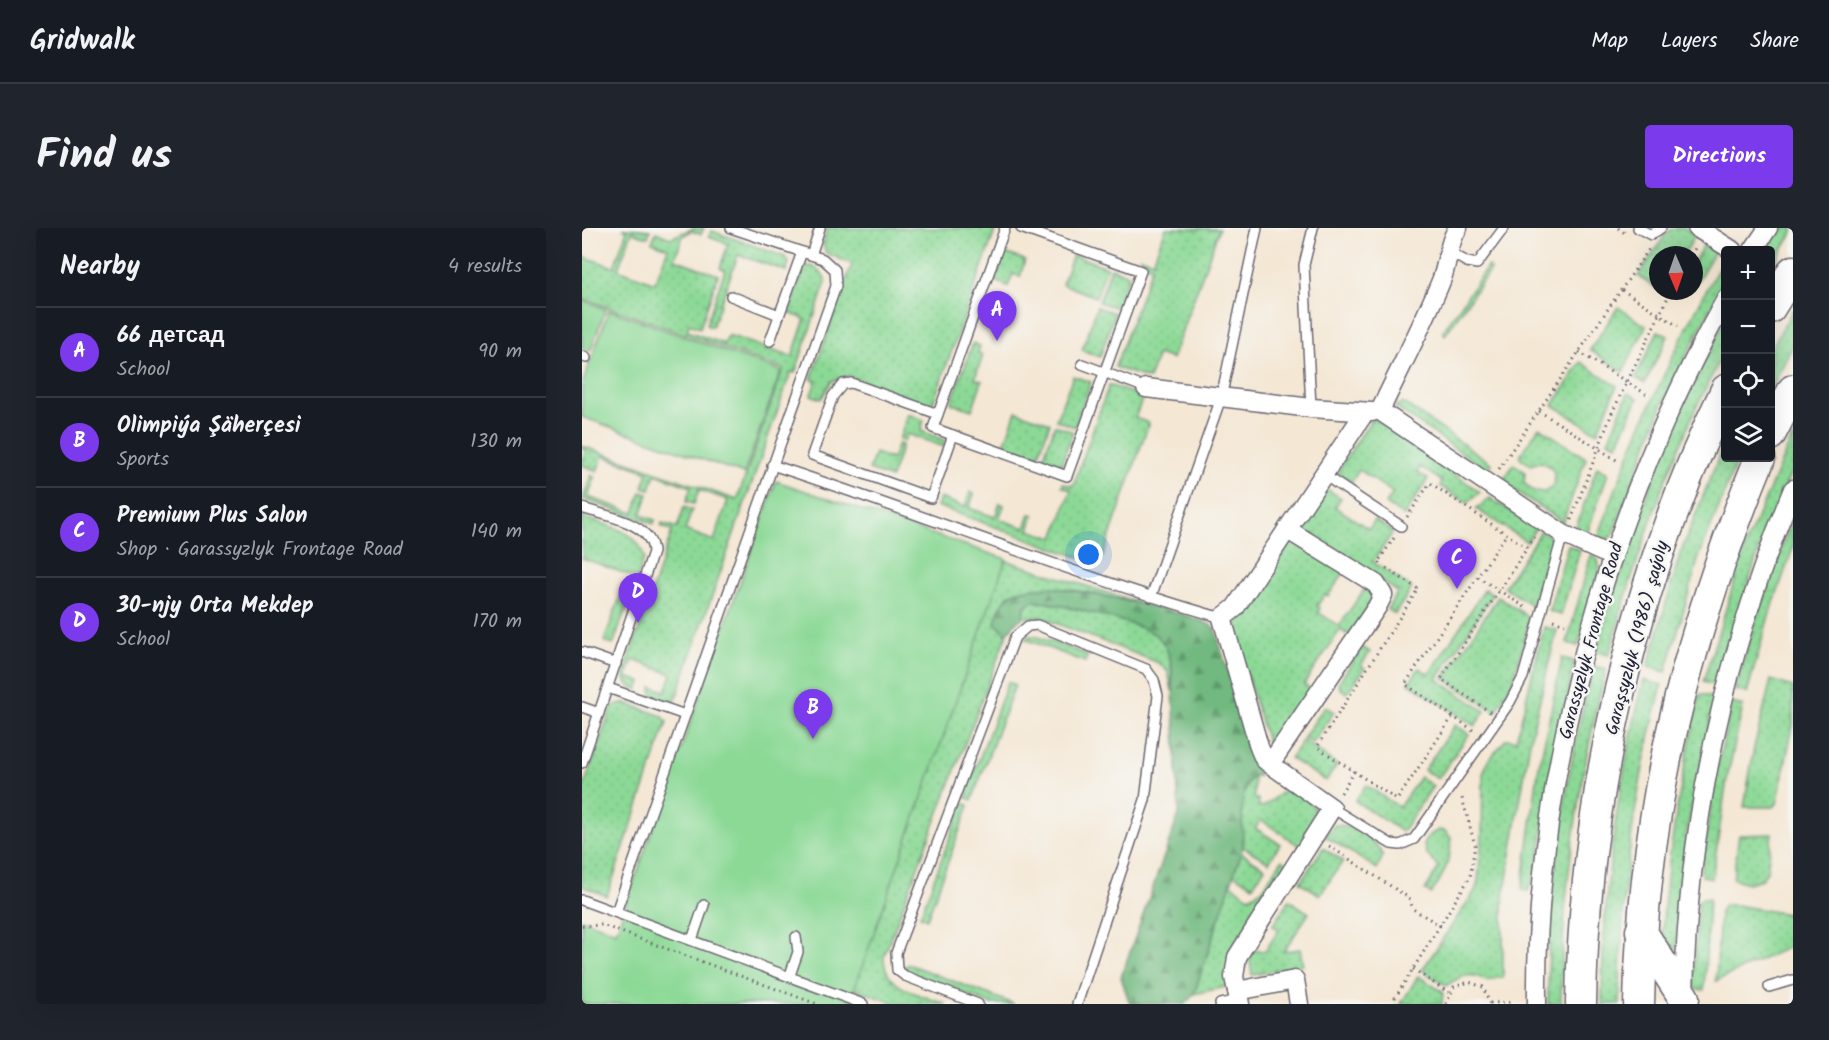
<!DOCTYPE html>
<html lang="en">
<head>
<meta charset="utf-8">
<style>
  body { margin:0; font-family:Kalam,sans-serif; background:#20242c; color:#f1f3f6 }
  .controls { position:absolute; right:18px; top:18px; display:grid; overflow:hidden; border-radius:6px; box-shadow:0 6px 24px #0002 }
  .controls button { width:54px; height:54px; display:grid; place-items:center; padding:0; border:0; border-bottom:2px solid #363941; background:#171b24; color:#f1f3f6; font:30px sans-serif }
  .compass { position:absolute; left:1067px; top:18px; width:54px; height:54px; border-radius:50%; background:#171b24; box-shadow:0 6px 24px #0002; rotate:178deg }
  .you { position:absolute; left:507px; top:327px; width:21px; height:21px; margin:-15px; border:4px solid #fff; border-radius:50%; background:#1a73e8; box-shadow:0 0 0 9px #1a73e833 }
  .badge { display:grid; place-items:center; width:39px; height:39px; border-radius:50%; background:#7c3aed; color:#fff; font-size:20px; font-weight:700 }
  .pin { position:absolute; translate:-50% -50px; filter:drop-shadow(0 2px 3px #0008) }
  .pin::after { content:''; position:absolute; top:32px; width:21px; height:18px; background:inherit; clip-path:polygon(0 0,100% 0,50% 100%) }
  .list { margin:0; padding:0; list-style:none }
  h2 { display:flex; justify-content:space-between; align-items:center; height:78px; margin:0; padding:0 24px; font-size:26px }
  h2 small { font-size:20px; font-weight:400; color:#9ea1a6 }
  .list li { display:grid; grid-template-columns:39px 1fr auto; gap:18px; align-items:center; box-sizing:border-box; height:90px; padding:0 24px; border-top:2px solid #363941 }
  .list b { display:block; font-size:22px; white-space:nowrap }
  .list p { margin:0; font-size:20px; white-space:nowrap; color:#9ea1a6 }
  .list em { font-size:20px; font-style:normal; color:#9ea1a6 }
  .icon { flex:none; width:33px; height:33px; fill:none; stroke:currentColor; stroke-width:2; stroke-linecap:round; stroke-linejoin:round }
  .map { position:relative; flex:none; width:1211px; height:776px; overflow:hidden; border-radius:6px }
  header { display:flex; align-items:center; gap:36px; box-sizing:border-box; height:84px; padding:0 30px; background:#171b24; border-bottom:2px solid #363941 }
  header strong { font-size:28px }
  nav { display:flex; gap:33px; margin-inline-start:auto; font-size:21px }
  .intro { display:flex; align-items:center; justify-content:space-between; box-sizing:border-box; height:144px; padding:0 36px }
  h1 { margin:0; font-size:42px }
  .button { padding:15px 27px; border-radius:6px; background:#7c3aed; color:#fff; font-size:21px; font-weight:700 }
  main { display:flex; gap:36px; padding:0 36px }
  aside { flex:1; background:#171b24; border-radius:6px; box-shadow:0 6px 24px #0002 }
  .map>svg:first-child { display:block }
</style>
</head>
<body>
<header>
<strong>Gridwalk</strong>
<nav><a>Map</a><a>Layers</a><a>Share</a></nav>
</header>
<div class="intro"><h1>Find us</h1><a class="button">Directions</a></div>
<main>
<aside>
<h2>Nearby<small>4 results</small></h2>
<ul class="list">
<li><span class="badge">A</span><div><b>66 детсад</b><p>School</p></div><em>90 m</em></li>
<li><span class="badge">B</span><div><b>Olimpiýa Şäherçesi</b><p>Sports</p></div><em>130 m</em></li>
<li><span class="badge">C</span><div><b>Premium Plus Salon</b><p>Shop · Garassyzlyk Frontage Road</p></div><em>140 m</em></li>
<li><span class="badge">D</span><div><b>30-njy Orta Mekdep</b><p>School</p></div><em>170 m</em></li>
</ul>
</aside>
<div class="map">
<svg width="1211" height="776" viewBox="0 0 1211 776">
  <defs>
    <pattern id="grass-dots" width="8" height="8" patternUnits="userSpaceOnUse" patternTransform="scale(1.5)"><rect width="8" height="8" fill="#8cd996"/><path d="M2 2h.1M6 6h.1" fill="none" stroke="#78ba82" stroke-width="1.8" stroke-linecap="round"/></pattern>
    <pattern id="forest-firs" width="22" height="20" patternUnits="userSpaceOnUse" patternTransform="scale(1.5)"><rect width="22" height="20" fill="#71b97f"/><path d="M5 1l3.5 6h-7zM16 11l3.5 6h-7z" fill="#5c9669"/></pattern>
  </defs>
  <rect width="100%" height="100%" fill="#f6f6f2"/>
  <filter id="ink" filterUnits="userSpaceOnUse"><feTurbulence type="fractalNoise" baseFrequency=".0167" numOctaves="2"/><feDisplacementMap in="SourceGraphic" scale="12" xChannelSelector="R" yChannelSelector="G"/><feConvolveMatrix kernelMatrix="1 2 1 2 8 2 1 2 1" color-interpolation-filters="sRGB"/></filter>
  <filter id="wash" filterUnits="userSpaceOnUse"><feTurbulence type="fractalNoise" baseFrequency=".008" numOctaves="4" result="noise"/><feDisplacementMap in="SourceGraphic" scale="24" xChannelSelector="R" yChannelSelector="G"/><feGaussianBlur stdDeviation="1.35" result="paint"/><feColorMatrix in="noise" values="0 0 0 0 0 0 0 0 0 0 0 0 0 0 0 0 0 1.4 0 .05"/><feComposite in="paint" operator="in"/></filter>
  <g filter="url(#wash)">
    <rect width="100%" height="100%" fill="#f4e7d4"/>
    <g fill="url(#grass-dots)" stroke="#577e68" stroke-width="1.5">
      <path d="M41,0l27,2 -2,7 -16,-5 -14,37 37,14 13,-35 -16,-6 4,-10 14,6 24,-10h10l-3,6 -10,-3 -8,5 -8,23 43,16 -18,53 -11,-4 -2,7 37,13 4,-9 64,22 13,-38 -16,-6 16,-47c11,-1 18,6 21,16l-31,91 -4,-1 -116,329c-8,2 -21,-2 -24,-10l1,-4 14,4 6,-17 -39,-14 -7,17 15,5 -3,8 -10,-5 -5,-9 49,-145 -11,-5 1,-3 15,5 7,-21 8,3 -7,20 29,11 14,-41 -29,-10 -5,14 -8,-2 5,-15 -36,-13 -5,15 -7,-2 5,-15 -45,-16 -6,15 -15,-6 3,-14 -3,-5 155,54 46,-131 -201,-71v-42l32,11 13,-37z"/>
      <path d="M245,0h169l-64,178 -84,-30 -16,5 -11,18 -10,-4 5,-14 -5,-2 41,-115 -26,-11 -3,-9z"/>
      <path d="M584,0l53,1 -47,130 -14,-5 -9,25 -34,-12 37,-100 -13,-5 1,-5 13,4z"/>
      <path d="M1091,0h11l11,7 -11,20h-26v34l-20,-13 28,-42z"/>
      <path d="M1197,0h14v4l-22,36 -1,-18h-5z"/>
      <path d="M130,3l73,26 4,5 -3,9 -48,-16 -26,72 -6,-2 19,-55 -5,-2 8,-24 -19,-7z"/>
      <path d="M1123,14l11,7 -22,38v-25z"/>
      <path d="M423,25l20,7 -5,17 -7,-3 -5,12 -13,-5z"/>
      <path d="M491,27l34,12 -11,30 -34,-13z"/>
      <path d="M1143,28v24l-60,118 -53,138 -5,3 -9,-1c34,-99 76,-191 127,-282z"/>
      <path d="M906,38l2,4 -45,65 -2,-4z"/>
      <path d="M529,40l18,7 -12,33 -18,-6z"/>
      <path d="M515,79l18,6 -15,44 -18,-7z"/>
      <path d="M1036,79l28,19 -23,46 -33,-22z"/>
      <path d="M1211,81v36l-22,44v-40z"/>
      <path d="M1143,92v29l-30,61 -32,76 -32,93 -22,76 -13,-3c33,-118 72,-224 129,-332z"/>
      <path d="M1076,103l10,5 -23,47 -10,-5z"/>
      <path d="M391,115l7,3 -2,7 5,2 -8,23 7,3 -10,29 -21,-7z"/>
      <path d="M999,134l36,24 -20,47 -44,-28z"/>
      <path d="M491,148l18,6 -16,45 -19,-7z"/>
      <path d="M527,157l34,12 -8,21 14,5 -49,142 -163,-59 3,-8 25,9 5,-15 4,2 -5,14 26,9 5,-14 4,2 -5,14 26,9 5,-14 4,1 -5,15 25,8 17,-48 -9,-4 1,-3 10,3z"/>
      <path d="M1046,165l10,5 -21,47 -9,-4z"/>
      <path d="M817,176h6l87,60 -5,6 -92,-63z"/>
      <path d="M434,183l34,12 -12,34 -34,-12z"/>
      <path d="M326,186l16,6 -3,11 23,9v7l-37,-13 -3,7 -5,-1z"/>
      <path d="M794,191l104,73 -13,11 -27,-17 2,-5 -22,-14 -3,5 11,7 -24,37 -18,-12 7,-11 -34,-23 -7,12 -15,-10 34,-52z"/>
      <path d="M473,197l18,7 -12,33 -18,-7z"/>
      <path d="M957,199l47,31 -23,64 -61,-40 12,-18 11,8 -1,11 9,8 12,1 9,-8c2,-12 -2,-19 -14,-22l-10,3 -11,-8z"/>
      <path d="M1211,207v33l-33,78 -43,140 -14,-4 44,-141z"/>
      <path d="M1143,213l1,17h12l-40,102 -32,112 -18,-5 32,-113z"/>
      <path d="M316,216l4,1 -11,33 -22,-8 6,-17 17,6z"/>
      <path d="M1015,239l11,6 -21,61 -12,-4z"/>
      <path d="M9,248l4,1 -7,20 46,16 7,-21 7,2 -7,21 14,5 -1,4 -71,-25z"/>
      <path d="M743,260l16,10 -6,9 34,22 6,-9 18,12 -20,30 39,26 -17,26 -8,-5 11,-17 -97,-63v-5z"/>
      <path d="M908,270l46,30 -9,14 -51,-33z"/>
      <path d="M0,289c24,9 57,12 62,41l-7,20 -55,-20z"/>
      <path d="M1211,289v31l-25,71 -21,74 -12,-3 22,-74z"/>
      <path d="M959,303l9,6 2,7 -19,62 -29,-19z"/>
      <path d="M709,313l54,30 -17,25 -3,-2 -8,12 3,2 -2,4 21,14 29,-42 8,10 -26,42 -10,-6 -36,54 7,5 -16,24 -6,-3 -3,5 5,4 -17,24 -6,2 -35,-116z"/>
      <path d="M986,317l12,5 -19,65 -12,-4z"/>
      <path d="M1009,326l7,6 2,10 -22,76 -11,-3z"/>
      <path d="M423,332l134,43c-42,-7 -91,-25 -131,-8l-13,28 12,11 -123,322c-1,33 37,39 62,48h-50l-89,-33z"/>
      <path d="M42,358l9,3 -20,56 -9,-4z"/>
      <path d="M903,361l8,5 -56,85 48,32 -10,15 -66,-43 10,-15 10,6z"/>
      <path d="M916,369l32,21 -17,63 -17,31 -52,-34z"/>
      <path d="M450,373c22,2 116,23 128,37 13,16 12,34 12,53l-4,-19 -9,-9 -119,-46 -18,1 3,-11z"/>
      <path d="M962,399l13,3 -26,106 -28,166v75l-17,4c-15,-10 -26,-5 -40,5l-24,-16 53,-79 3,-10 4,-45 1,-62 5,-13 18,-22 10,1z"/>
      <path d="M447,408h6l53,19 -3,7 -60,-23z"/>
      <path d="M780,419l8,5 -9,13 4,3 -18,25 -7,-5 -1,-6z"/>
      <path d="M980,430l12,3 -38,212 -8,18 -6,-1 16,-118z"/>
      <path d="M1011,438l13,3c-27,110 -45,222 -45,335h-13c-1,-114 17,-228 45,-338z"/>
      <path d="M1062,452l18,5c-27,103 -43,212 -42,319h-18c0,-109 15,-218 42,-324z"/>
      <path d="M1189,452l22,7v38l-16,79 -4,3h-29l10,-59z"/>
      <path d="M426,454l7,3 -43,115 -7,-3z"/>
      <path d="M1118,466l14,4 -27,132 -12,122 -13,-18c5,-82 20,-160 38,-240z"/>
      <path d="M44,475l36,13 5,6 -60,174 -25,-10v-95l29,-82 6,-5z"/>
      <path d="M1150,475l11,3 -16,73 -15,100 -10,-3 -1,-5 14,-94z"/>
      <path d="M743,478l9,6 -21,31 -9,-6z"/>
      <path d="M873,497l14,9 -31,45 -14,-9z"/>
      <path d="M721,512l34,25 -11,16 -36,-23z"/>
      <path d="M672,548v23h4l1,7 4,1 26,-20c34,24 33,24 12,60l-40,-27 -6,8 25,16 -11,18 -26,-15c-1,-24 -7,-53 11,-71z"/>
      <path d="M838,549l13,9 -31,46 -47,-31 11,-16 33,22z"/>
      <path d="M381,575l6,2 -42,114 -7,-3z"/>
      <path d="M753,597c17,0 42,15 48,31l-6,13 -52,-33z"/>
      <path d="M857,602l6,1 6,7c0,23 -7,37 -20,56l-6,-4 14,-23 -13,-13 -2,-10 5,-9z"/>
      <path d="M1190,606l-5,37 -5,8 -14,4 -15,-4 6,-44z"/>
      <path d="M741,620l20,13 -23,34 -20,-13z"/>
      <path d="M658,624l25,16 -12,18 -20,-12z"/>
      <path d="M700,632l7,5 -64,122 -31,7 36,-110 19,13 13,-7z"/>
      <path d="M1119,671h8l-5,91 -8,-1 -3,-5 5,-82z"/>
      <path d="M707,672l20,13 -25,38 16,-2 3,16 -51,10 -3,-21 5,-4 11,1 14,-21 -6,-5z"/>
      <path d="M1142,677h12l57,10v30l-77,36 4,-69z"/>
      <path d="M326,736l106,40h-23l-80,-30 -7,-6z"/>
      <path d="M836,748l25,16 -1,12h-41z"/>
    </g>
    <path fill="url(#forest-firs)" stroke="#4a6e5d" stroke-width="1.5" d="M470,359c26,5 151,25 163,42l44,147h-5l-9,9 -3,23 1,39 -49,147 -9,10h-55l-9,-27 58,-163 -7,-147c-2,-10 -5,-21 -13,-29 -13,-15 -92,-31 -115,-36l-12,-1 -7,5 -3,12 -7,5 -8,11 -12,-11c8,-35 25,-34 57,-36z"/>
    <g fill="#8cd996" stroke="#577e68" stroke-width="1.5">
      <path d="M0,72l24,9 -16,42 -8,-3z"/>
      <path d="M27,82l172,61 -37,103 -162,-57v-32z"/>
      <path d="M194,253l230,78 -157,445h-267v-85l34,13z"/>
    </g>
  </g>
  <g filter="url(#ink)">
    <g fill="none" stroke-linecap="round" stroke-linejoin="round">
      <defs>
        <g id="service">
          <path d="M423,0l-72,200 134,48 74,-205 -120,-43"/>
          <path d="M1056,0l13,7 10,-7"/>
          <path d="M869,25l16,9 10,2 27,-36"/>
          <path d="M229,27l9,-27"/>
          <path d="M149,68l48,19"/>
          <path d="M188,113l32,-89"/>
          <path d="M0,128l4,2"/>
          <path d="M500,136l64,24"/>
          <path d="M729,180l-7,-143 9,-37"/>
          <path d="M356,186l-87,-31 -8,1 -10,12 -21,59 119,43 22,-63"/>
          <path d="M190,237c151,49 298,109 450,153"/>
          <path d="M742,247l77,51"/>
          <path d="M0,280c23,8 70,14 71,44l-71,211"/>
          <path d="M569,369l70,-199 36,-170"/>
          <path d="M0,424l34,12"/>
          <path d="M26,460l77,27"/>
          <path d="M0,479l17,6"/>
          <path d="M750,580l59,36 9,1 14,-6 96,-137 13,-25 40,-143"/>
          <path d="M0,672l281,104"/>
          <path d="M34,684l220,-626 -1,-16 -12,-11 -92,-31"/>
          <path d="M110,712l12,-35"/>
          <path d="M208,747l8,-23 -2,-15"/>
          <path d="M1187,759l24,-7"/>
          <path d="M396,776l-73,-28 -8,-6 -1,-17 119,-316 13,-11 9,-1 109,44 8,11 4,16 -13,104 -68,204"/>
          <path d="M638,776l19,-4"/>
        </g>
        <g id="minor">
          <path d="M876,0c-10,14 -10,36 -17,53 -18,44 -41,87 -61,130l183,123 50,23"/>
          <path d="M1115,0l35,22"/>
          <path d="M1171,22l15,-22"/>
          <path d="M564,160l165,20 61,4"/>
          <path d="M688,536l-6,-5 -5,-12 -37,-129 13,-10 130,-196"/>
          <path d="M655,763l58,-11 4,24"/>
          <path d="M1102,765c4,-174 42,-343 109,-504"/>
          <path d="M658,776l-6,-27 3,-20 95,-149 -62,-44 107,-157 6,-12 -7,-11 -88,-54"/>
          <path d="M955,776c-3,-235 75,-502 189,-705"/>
        </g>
        <g id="primary">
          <path d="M1188,80l23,-37"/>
          <path d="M1188,207l23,-45"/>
          <path d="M1059,703l43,67"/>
          <path d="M999,776c3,-210 53,-426 145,-614"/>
          <path d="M1057,776c4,-197 47,-365 121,-546"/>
        </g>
      </defs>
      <use href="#service" stroke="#6c6771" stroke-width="12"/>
      <use href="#minor" stroke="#6c6771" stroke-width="21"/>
      <use href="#primary" stroke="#6c6771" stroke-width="33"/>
      <g stroke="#6c6771" stroke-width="3" stroke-dasharray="1.5 4.5" stroke-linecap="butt">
        <path d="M1036,0l8,6"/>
        <path d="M1109,27l5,-8"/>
        <path d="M1040,62l56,36"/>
        <path d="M997,124l67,42"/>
        <path d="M957,183l79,50"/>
        <path d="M917,241l150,-220 -2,-2"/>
        <path d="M825,289l23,-34 97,65"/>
        <path d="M989,292l41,-107 59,-122"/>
        <path d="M798,336l-2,-2 16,-24"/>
        <path d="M804,340l32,21 -101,158 80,53 56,-84"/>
        <path d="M896,349l50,32"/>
        <path d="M971,392l12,4"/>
        <path d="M908,484l-49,-33 94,-143"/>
        <path d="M891,502l-68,-46 101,-149"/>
        <path d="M759,565l13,-22"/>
        <path d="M747,618l80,52 4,11 28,17"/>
        <path d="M0,698l20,-1 215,79"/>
        <path d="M831,741l36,24"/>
        <path d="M908,775l23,-1"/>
        <path d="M814,776l-1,-6 75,-121 5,-32 -14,-51"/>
        <path d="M864,776l8,-17 15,-5 14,5 7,17"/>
      </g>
      <use href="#service" stroke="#fff" stroke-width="9"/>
      <use href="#minor" stroke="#fff" stroke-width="18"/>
      <use href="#primary" stroke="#fff" stroke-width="30"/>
    </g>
  </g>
  <g text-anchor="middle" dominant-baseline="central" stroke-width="5" stroke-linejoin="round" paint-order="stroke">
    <g font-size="18" fill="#22223b" stroke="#f6f6f2">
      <text transform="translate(1056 410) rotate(-75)">Garaşsyzlyk (1986) şaýoly</text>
      <text transform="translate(1010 413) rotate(-75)">Garassyzlyk Frontage Road</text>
    </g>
  </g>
</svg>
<div class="controls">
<button>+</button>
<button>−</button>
<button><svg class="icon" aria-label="locate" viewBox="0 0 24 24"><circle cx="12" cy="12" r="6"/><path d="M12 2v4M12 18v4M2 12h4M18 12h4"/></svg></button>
<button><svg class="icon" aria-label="layers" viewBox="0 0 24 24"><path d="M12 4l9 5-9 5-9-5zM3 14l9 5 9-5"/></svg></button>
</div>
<svg class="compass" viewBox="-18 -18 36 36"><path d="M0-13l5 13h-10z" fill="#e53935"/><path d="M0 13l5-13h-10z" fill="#9ea1a6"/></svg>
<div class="you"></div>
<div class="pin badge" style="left:415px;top:113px">A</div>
<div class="pin badge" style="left:231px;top:511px">B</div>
<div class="pin badge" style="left:875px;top:361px">C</div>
<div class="pin badge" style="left:56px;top:395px">D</div>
</div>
</main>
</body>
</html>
